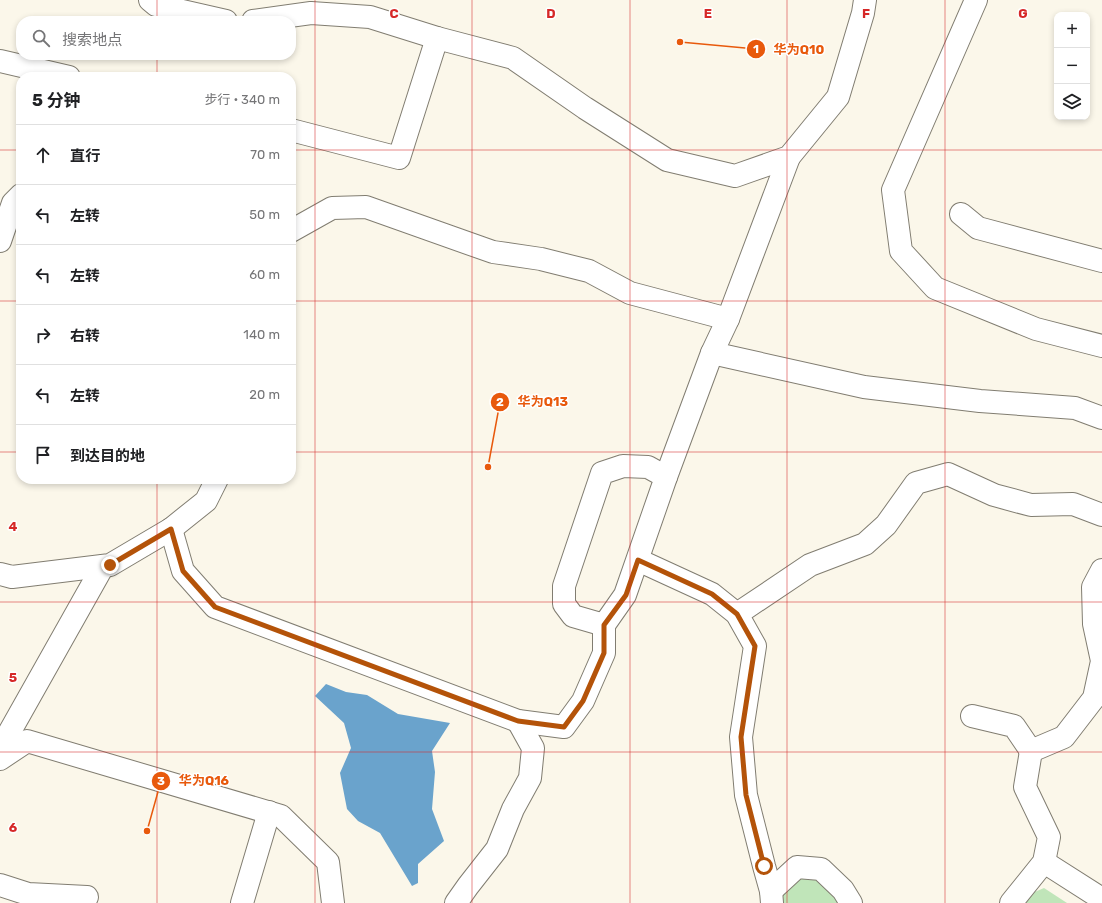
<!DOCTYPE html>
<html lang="zh">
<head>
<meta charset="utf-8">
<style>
  body { margin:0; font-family:Rubik,"Noto Sans SC",sans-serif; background:#f6f6f6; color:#202124 }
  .controls { position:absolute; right:12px; top:12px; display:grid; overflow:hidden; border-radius:8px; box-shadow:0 2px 6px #0003 }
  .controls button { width:36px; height:36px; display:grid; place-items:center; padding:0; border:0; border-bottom:1px solid #e0e0e0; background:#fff; color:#202124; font:20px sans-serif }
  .stop { position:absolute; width:12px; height:12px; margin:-9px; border:3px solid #b45309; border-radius:50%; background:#fff }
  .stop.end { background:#b45309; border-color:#fff; box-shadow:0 1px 4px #0008 }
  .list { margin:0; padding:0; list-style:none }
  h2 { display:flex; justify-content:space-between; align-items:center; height:52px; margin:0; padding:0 16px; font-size:17px }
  h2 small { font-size:13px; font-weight:400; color:#757577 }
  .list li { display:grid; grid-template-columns:26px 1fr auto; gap:12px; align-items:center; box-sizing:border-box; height:60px; padding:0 16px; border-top:1px solid #e0e0e0 }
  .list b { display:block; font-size:15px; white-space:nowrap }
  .list em { font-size:13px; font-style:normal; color:#757577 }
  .icon { flex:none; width:22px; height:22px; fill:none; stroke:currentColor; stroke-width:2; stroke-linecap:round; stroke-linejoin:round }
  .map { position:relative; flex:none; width:1102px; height:903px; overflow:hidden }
  .search { position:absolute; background:#fff; box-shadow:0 2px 6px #0003; left:16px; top:16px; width:280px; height:44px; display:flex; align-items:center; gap:10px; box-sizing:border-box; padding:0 14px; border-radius:16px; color:#757577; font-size:15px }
  .panel { position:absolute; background:#fff; box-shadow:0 2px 6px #0003; left:16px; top:72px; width:280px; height:412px; border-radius:16px }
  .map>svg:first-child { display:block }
</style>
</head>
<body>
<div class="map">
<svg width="1102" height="903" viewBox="0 0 1102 903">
  <rect width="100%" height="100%" fill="#fbf7ea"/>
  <g fill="#c0e5b9">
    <path d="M797,867l24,2 30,34h-79z"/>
    <path d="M1044,888l23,15h-53l9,-6z"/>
  </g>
  <path fill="#6aa3cc" d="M326,684l20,8 21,3 31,19 52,9 -18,28 3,21 -3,37 12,32 -26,23v19l-6,3 -32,-53 -22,-12 -11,-12 -7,-36 11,-25 -7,-25 -29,-27z"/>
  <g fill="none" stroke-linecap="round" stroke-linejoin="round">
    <defs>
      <g id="minor">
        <path d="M150,0l6,5 70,16"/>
        <path d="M976,0l-83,190 8,61 34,37 101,41 66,17"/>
        <path d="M253,21l58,-8 59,4 67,21 76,20 72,50 82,52 68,16 54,-19 49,-60 25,-84 2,-13"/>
        <path d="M0,61l69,16"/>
        <path d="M291,130l108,28 38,-120"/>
        <path d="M961,214l17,14 124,33"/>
        <path d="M291,231l41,-23 34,-1 127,45 48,7 48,12 41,22 98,26"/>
        <path d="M0,241l13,-38 8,-8"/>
        <path d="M712,353l152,34 116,14 95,7 27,10"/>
        <path d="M623,466l25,1 18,10 -41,118 -21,30 -31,-9 -9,-12v-18l38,-113z"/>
        <path d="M666,477l46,-124 16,-34 61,-162"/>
        <path d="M171,529l12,42 32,36 303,114 46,6 19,-26 21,-48v-28"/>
        <path d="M638,560l74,34 25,20 18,32 -14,91 5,58 18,71 7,25 1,12"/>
        <path d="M0,574l12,3 98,-12 61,-36 35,-28 11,-22"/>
        <path d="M737,614l73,-49 55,-21 21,-19 30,-42 32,-9 46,21 37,10 42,-1 29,11"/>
        <path d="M972,716l42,10 17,25"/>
        <path d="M0,749l103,-183"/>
        <path d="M0,759l27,-18 254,75 47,46 5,41"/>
        <path d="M1044,862l58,37"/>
        <path d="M0,885l28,9 59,3"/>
        <path d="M771,891l26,-24 24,2 22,21 8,13"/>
        <path d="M242,903l27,-91"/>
        <path d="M456,903l12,-17 29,-37 16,-40 17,-31 3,-30 -15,-27"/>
        <path d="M1011,903l33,-41 5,-25 -24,-50 6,-36 33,-14 30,-39 8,-37 -8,-37 -1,-37 9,-17"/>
      </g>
    </defs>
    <use href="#minor" stroke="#817d71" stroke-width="24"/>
    <use href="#minor" stroke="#fff" stroke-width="22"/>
  </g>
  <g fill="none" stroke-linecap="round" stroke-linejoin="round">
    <path stroke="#b45309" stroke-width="5" d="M110,565l61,-36 12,42 32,36 303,114 46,6 19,-26 21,-48v-28l22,-30 12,-35 74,34 25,20 18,32 -14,91 5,58 18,71"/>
  </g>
  <path fill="none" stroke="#d62828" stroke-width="1" stroke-opacity="0.55" d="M157,0v21M315,0v903M472,0v903M630,0v903M787,0v903M945,0v903M157,55v22M0,150h21M291,150h811M0,301h21M291,301h811M0,452h21M291,452h811M157,479v424M0,602h1102M0,752h1102"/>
  <g font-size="13" text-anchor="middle" font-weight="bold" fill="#d62828" stroke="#fff" stroke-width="3" stroke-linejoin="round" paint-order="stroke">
    <text x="394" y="18">C</text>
    <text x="551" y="18">D</text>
    <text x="708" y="18">E</text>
    <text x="866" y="18">F</text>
    <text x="1023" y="18">G</text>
    <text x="13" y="531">4</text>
    <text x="13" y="682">5</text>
    <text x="13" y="832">6</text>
  </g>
  <path fill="none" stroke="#e8590c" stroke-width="1.5" d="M680 42L756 49M488 467L500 402M147 831L161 781"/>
  <g fill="#e8590c" stroke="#fff" stroke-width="1.5">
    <circle cx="680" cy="42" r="4"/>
    <circle cx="488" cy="467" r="4"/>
    <circle cx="147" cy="831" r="4"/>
    <circle cx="756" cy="49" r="10"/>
    <circle cx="500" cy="402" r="10"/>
    <circle cx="161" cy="781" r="10"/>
  </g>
  <g font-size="12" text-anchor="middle" font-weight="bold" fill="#fff">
    <text x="756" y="53">1</text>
    <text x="500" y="406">2</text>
    <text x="161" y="785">3</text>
  </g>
  <g font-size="13" text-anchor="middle" font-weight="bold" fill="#e8590c" stroke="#fff" stroke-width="3" stroke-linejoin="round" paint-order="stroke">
    <text x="799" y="54">华为Q10</text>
    <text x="543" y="406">华为Q13</text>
    <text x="204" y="785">华为Q16</text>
  </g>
</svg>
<div class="controls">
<button>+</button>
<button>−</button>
<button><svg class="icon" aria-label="layers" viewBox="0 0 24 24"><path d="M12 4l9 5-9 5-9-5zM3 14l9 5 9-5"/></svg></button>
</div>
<div class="stop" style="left:764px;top:866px"></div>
<div class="stop end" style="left:110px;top:565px"></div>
<div class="search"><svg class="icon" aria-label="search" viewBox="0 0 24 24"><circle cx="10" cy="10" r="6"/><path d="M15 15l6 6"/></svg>搜索地点</div>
<section class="panel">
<h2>5 分钟<small>步行 · 340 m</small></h2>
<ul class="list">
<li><svg class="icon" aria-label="ahead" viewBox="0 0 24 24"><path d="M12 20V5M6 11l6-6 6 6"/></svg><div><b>直行</b></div><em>70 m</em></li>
<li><svg class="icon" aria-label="left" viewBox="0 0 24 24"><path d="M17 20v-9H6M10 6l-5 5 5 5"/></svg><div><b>左转</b></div><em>50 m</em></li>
<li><svg class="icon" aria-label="left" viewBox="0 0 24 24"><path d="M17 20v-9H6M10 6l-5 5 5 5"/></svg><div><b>左转</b></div><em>60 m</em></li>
<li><svg class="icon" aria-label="right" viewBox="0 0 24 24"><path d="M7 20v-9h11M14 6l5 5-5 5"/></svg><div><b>右转</b></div><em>140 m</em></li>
<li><svg class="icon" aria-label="left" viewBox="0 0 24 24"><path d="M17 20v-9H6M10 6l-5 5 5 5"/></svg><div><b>左转</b></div><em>20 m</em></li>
<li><svg class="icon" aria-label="arrive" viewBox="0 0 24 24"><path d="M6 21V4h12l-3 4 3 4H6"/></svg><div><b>到达目的地</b></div></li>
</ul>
</section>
</div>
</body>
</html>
